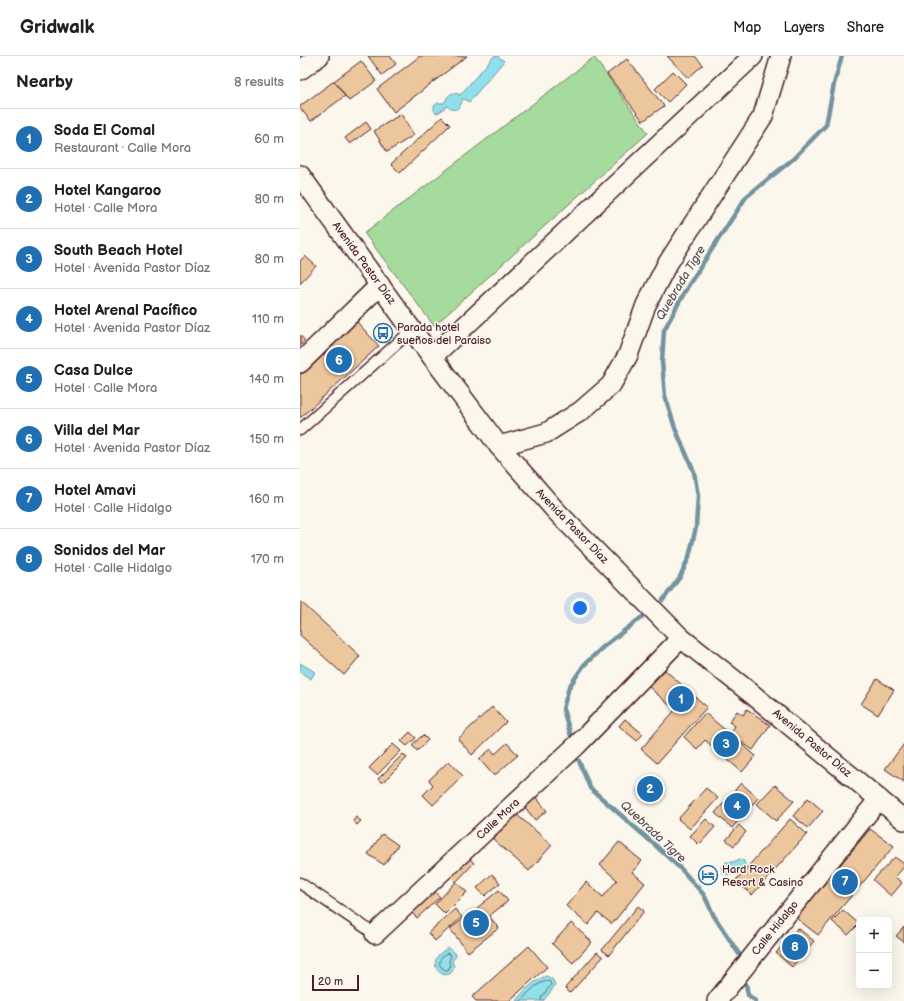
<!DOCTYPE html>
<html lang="en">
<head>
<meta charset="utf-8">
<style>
  body { margin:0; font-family:"Balsamiq Sans",sans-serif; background:#f6f6f6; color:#202124 }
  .controls { position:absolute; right:12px; bottom:12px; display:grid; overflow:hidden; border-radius:6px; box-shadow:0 4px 16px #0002 }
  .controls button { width:36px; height:36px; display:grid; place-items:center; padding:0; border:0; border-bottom:1px solid #e0e0e0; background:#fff; color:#202124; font:20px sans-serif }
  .scale { position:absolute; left:12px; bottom:10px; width:47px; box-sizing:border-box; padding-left:4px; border:2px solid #4a1f2b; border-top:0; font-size:11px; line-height:14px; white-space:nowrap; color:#4a1f2b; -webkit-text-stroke:3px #fbf7ec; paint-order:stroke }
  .you { position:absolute; left:280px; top:552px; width:14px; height:14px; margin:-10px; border:3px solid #fff; border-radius:50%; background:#1a73e8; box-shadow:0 0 0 6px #1a73e833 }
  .badge { display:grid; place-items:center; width:26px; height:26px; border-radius:50%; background:#1f6fb2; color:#fff; font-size:13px; font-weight:700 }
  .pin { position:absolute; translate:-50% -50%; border:2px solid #fff; box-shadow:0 1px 4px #0006 }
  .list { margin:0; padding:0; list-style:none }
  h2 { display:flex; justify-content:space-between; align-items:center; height:52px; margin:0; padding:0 16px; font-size:17px }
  h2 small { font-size:13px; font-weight:400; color:#757577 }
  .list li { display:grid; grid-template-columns:26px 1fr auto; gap:12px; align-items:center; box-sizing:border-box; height:60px; padding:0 16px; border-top:1px solid #e0e0e0 }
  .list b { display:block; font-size:15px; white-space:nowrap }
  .list p { margin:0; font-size:13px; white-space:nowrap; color:#757577 }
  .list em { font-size:13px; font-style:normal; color:#757577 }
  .map { position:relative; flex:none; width:604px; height:945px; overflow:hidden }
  header { display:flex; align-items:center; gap:24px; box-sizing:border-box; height:56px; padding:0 20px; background:#fff; border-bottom:1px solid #e0e0e0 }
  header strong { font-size:19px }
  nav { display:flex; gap:22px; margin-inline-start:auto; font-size:14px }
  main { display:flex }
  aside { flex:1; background:#fff }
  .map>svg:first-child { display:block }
</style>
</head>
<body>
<header>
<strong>Gridwalk</strong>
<nav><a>Map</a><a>Layers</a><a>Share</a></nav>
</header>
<main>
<aside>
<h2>Nearby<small>8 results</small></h2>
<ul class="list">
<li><span class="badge">1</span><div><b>Soda El Comal</b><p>Restaurant · Calle Mora</p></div><em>60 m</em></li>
<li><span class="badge">2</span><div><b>Hotel Kangaroo</b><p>Hotel · Calle Mora</p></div><em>80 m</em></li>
<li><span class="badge">3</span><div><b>South Beach Hotel</b><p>Hotel · Avenida Pastor Díaz</p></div><em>80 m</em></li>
<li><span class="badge">4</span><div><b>Hotel Arenal Pacífico</b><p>Hotel · Avenida Pastor Díaz</p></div><em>110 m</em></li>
<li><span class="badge">5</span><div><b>Casa Dulce</b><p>Hotel · Calle Mora</p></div><em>140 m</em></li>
<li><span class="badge">6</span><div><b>Villa del Mar</b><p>Hotel · Avenida Pastor Díaz</p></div><em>150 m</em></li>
<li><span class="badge">7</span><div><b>Hotel Amavi</b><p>Hotel · Calle Hidalgo</p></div><em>160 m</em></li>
<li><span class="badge">8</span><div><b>Sonidos del Mar</b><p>Hotel · Calle Hidalgo</p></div><em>170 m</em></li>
</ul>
</aside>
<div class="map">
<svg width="604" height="945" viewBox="0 0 604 945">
  <rect width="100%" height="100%" fill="#fbf7ec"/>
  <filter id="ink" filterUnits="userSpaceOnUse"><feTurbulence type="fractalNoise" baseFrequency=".025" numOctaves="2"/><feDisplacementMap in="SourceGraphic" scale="8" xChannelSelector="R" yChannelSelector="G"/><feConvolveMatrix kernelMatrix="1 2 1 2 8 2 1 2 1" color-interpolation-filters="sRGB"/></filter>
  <g filter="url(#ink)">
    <path fill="#a5db9d" stroke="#787d64" d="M294,1l54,76 -214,193 -70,-93z"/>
    <g fill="#8fe0ea" stroke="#73939e">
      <path d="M194,0h3l7,5 -35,41 -6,-4c-2,9 -7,16 -16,8 -4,3 -14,14 -13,0l4,-3h6c4,-7 7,-13 16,-8z"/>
      <path d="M0,607l15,9 -4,7 -11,-7z"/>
      <path d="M440,803l4,2 1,4c-6,7 -13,12 -22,8l-2,-6 5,-5h7z"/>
      <path d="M149,892l7,6v2l-4,5 2,5c-1,3 -2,7 -5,8 -10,5 -25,-16 0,-26z"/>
      <path d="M246,920l6,3 3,5 -3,6 -9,11h-27c8,-11 18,-20 30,-25z"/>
    </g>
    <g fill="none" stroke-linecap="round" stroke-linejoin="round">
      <g stroke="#666c77" stroke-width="1">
        <path d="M148,897l3,2 -2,6 1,5 -2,4h-3l-5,-4c-1,-7 1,-10 8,-13z"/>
        <path d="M221,945c7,-8 15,-18 26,-20l3,1 1,3 -10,13v3"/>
      </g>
      <g stroke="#73939e" stroke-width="4.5">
        <path d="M363,544l17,-23 9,-20 7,-30 2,-31 -4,-24 -19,-44 -10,-32 -3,-34 2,-32 24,-44 58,-89 47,-38 33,-34 8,-41 8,-28"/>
        <path d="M271,680l-8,-27 6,-22 15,-22 19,-18 39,-30"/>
        <path d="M279,705l11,27 65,57 27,25 22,25 10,21 27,41"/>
        <path d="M446,928l2,11 8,6"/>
      </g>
    </g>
    <g fill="#ecc69c" stroke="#4a1f2b">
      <path d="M68,0h22l6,8 -14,11z"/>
      <path d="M120,0h47l-73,56 -17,-23z"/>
      <path d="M367,0h28l8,9 -15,13z"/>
      <path d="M327,3l37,47 -21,15 -36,-47z"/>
      <path d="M61,5l15,20 -27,20 -15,-20z"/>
      <path d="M373,15l13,13 -18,18 -13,-13z"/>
      <path d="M34,25l11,15 -34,25 -11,-13v-2z"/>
      <path d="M101,58l13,21 -27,17 -13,-21z"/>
      <path d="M142,61l8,8 -50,48 -9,-9z"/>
      <path d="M66,66l5,7 -21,15 -5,-6z"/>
      <path d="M5,200l11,10 -16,17v-22z"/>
      <path d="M57,266l22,24 -79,72v-44z"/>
      <path d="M0,279l5,6 -5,5z"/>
      <path d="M1,546l59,54 -16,19 -44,-40z"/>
      <path d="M365,614l42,37 -50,56 -16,-14 34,-39 -26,-23z"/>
      <path d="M577,623l17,11 -16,25 -17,-11z"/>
      <path d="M192,651l14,15 -34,33 -14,-16z"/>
      <path d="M447,653l23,16 -17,25 -23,-16 5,-8 -6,-4 8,-11 6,4z"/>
      <path d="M405,657l51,43 -14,16 -37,-32 -8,9 -13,-12z"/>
      <path d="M325,663l18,15 -6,7 -18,-15z"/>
      <path d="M110,676l6,6 -9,8 -6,-5z"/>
      <path d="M123,679l5,5 -11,11 -5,-6z"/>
      <path d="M207,687l11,12 -24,21 -15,-17 12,-10 4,5z"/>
      <path d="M93,688l8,7 -24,24 -8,-7z"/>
      <path d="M604,688v38l-19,-13z"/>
      <path d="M103,698l4,4 -25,25 -4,-4z"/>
      <path d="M149,705l14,15 -30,29 -10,-10 10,-10 -4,-5z"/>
      <path d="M350,720l13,11 -13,16 -13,-12z"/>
      <path d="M441,727l17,15 -26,30 -17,-15z"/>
      <path d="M475,729l19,16 -18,20 -19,-17z"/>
      <path d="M406,732l12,10 -28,31 -12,-10z"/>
      <path d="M236,741l11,14 -12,9 -11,-14z"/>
      <path d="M508,742l15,13 -15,17 -15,-12z"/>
      <path d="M216,758l36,31 -23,26 -36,-32z"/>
      <path d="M56,761l5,4 -4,4 -4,-4z"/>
      <path d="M406,763l9,8 -16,18 -9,-9z"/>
      <path d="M490,763l17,15 -55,61 -16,-15z"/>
      <path d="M439,769l7,7 -12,14 -8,-6z"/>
      <path d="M570,773l24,17 -76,89 -22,-17z"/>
      <path d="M82,778l16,11 -14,20 -16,-11z"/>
      <path d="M319,786l23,19 -10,11 13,11 -33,41 -14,-11 -10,12 -22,-19 20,-24 17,15 14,-17 -17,-15z"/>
      <path d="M166,799l8,8 -18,19 -8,-8z"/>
      <path d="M595,801l9,7v3l-9,10 7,6 -11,13 -18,-16z"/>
      <path d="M192,818l8,9 -15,13 -8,-8z"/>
      <path d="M156,826l11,10 -22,22 -10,-10z"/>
      <path d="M129,830l11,11 -23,21 -11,-11z"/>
      <path d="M199,834l9,11 -19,15 10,12 -31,24 -18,-23 22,-17 5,6 5,-4 -5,-6z"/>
      <path d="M338,850l6,5 -35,44 -7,-5z"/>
      <path d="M155,853l7,8 -27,24 -7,-8z"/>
      <path d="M543,854l16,14 -11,11 -16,-14z"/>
      <path d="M271,867l21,19 -19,21 -21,-19z"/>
      <path d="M604,871v15l-8,-6z"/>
      <path d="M498,872l16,13 -22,26 -16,-14z"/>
      <path d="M229,890l18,21 -38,34h-33l-4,-4z"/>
      <path d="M297,896l6,5 -33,36 -5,-5z"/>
    </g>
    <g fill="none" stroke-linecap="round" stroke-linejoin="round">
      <defs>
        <g id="service">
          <path d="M0,374l112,-100"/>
          <path d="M0,827l75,51"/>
        </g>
        <g id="minor">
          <path d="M0,14l19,-14"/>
          <path d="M0,119l112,155 87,116 57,65 125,127 71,56 152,126"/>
          <path d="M132,301l321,-301"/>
          <path d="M0,307l80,-78"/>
          <path d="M199,390l47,-13 35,-22 30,-26 17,-30 18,-50 20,-39 97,-150 18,-60"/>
          <path d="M75,878l202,-189 104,-107"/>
          <path d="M417,945l162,-202"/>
        </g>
      </defs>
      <use href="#service" stroke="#4a1f2b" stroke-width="13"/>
      <use href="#minor" stroke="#4a1f2b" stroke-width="22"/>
      <use href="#service" stroke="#fbf7ec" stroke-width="10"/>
      <use href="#minor" stroke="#fbf7ec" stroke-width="19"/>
    </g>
  </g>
  <defs>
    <symbol id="bus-ring" viewBox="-11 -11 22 22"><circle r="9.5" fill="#fbf7ec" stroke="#1f6fb2" stroke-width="1.5"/><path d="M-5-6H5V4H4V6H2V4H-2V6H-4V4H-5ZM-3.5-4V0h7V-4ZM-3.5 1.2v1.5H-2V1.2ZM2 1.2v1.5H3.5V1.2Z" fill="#1f6fb2"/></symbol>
    <symbol id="hotel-ring" viewBox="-11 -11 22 22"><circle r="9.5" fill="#fbf7ec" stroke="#1f6fb2" stroke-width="1.5"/><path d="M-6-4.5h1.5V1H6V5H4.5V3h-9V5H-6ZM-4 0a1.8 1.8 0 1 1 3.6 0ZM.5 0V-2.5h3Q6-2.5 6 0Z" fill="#1f6fb2"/></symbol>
  </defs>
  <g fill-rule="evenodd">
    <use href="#bus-ring" x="72" y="266" width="22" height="22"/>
    <use href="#hotel-ring" x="397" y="808" width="22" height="22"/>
  </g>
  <g text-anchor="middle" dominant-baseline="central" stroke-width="3" stroke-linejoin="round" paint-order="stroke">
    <g font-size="11" fill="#4a1f2b" stroke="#fbf7ec">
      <text transform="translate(64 207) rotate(54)">Avenida Pastor Díaz</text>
      <text transform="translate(272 470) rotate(46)">Avenida Pastor Díaz</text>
      <text transform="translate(512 687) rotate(40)">Avenida Pastor Díaz</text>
      <text transform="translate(198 763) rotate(-43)">Calle Mora</text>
      <text transform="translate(475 872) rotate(-51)">Calle Hidalgo</text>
    </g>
    <g font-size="11" fill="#4a1f2b" stroke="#fbf7ec" text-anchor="start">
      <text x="97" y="271">Parada hotel<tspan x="97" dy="13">sueños del Paraiso</tspan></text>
      <text x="422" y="813">Hard Rock<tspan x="422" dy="13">Resort &amp; Casino</tspan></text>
    </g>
    <g font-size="12" font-style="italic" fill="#5b4f5b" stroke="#fbf7ec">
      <text transform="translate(381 227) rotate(-59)">Quebrada Tigre</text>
      <text transform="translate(353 776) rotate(43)">Quebrada Tigre</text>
    </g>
  </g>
</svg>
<div class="controls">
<button>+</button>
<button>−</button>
</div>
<div class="scale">20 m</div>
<div class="you"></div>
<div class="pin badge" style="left:381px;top:643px">1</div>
<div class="pin badge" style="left:350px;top:733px">2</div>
<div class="pin badge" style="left:426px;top:688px">3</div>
<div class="pin badge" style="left:437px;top:750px">4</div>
<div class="pin badge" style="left:176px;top:867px">5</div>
<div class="pin badge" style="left:39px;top:304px">6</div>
<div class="pin badge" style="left:545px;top:826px">7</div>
<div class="pin badge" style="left:495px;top:891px">8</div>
</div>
</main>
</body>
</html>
